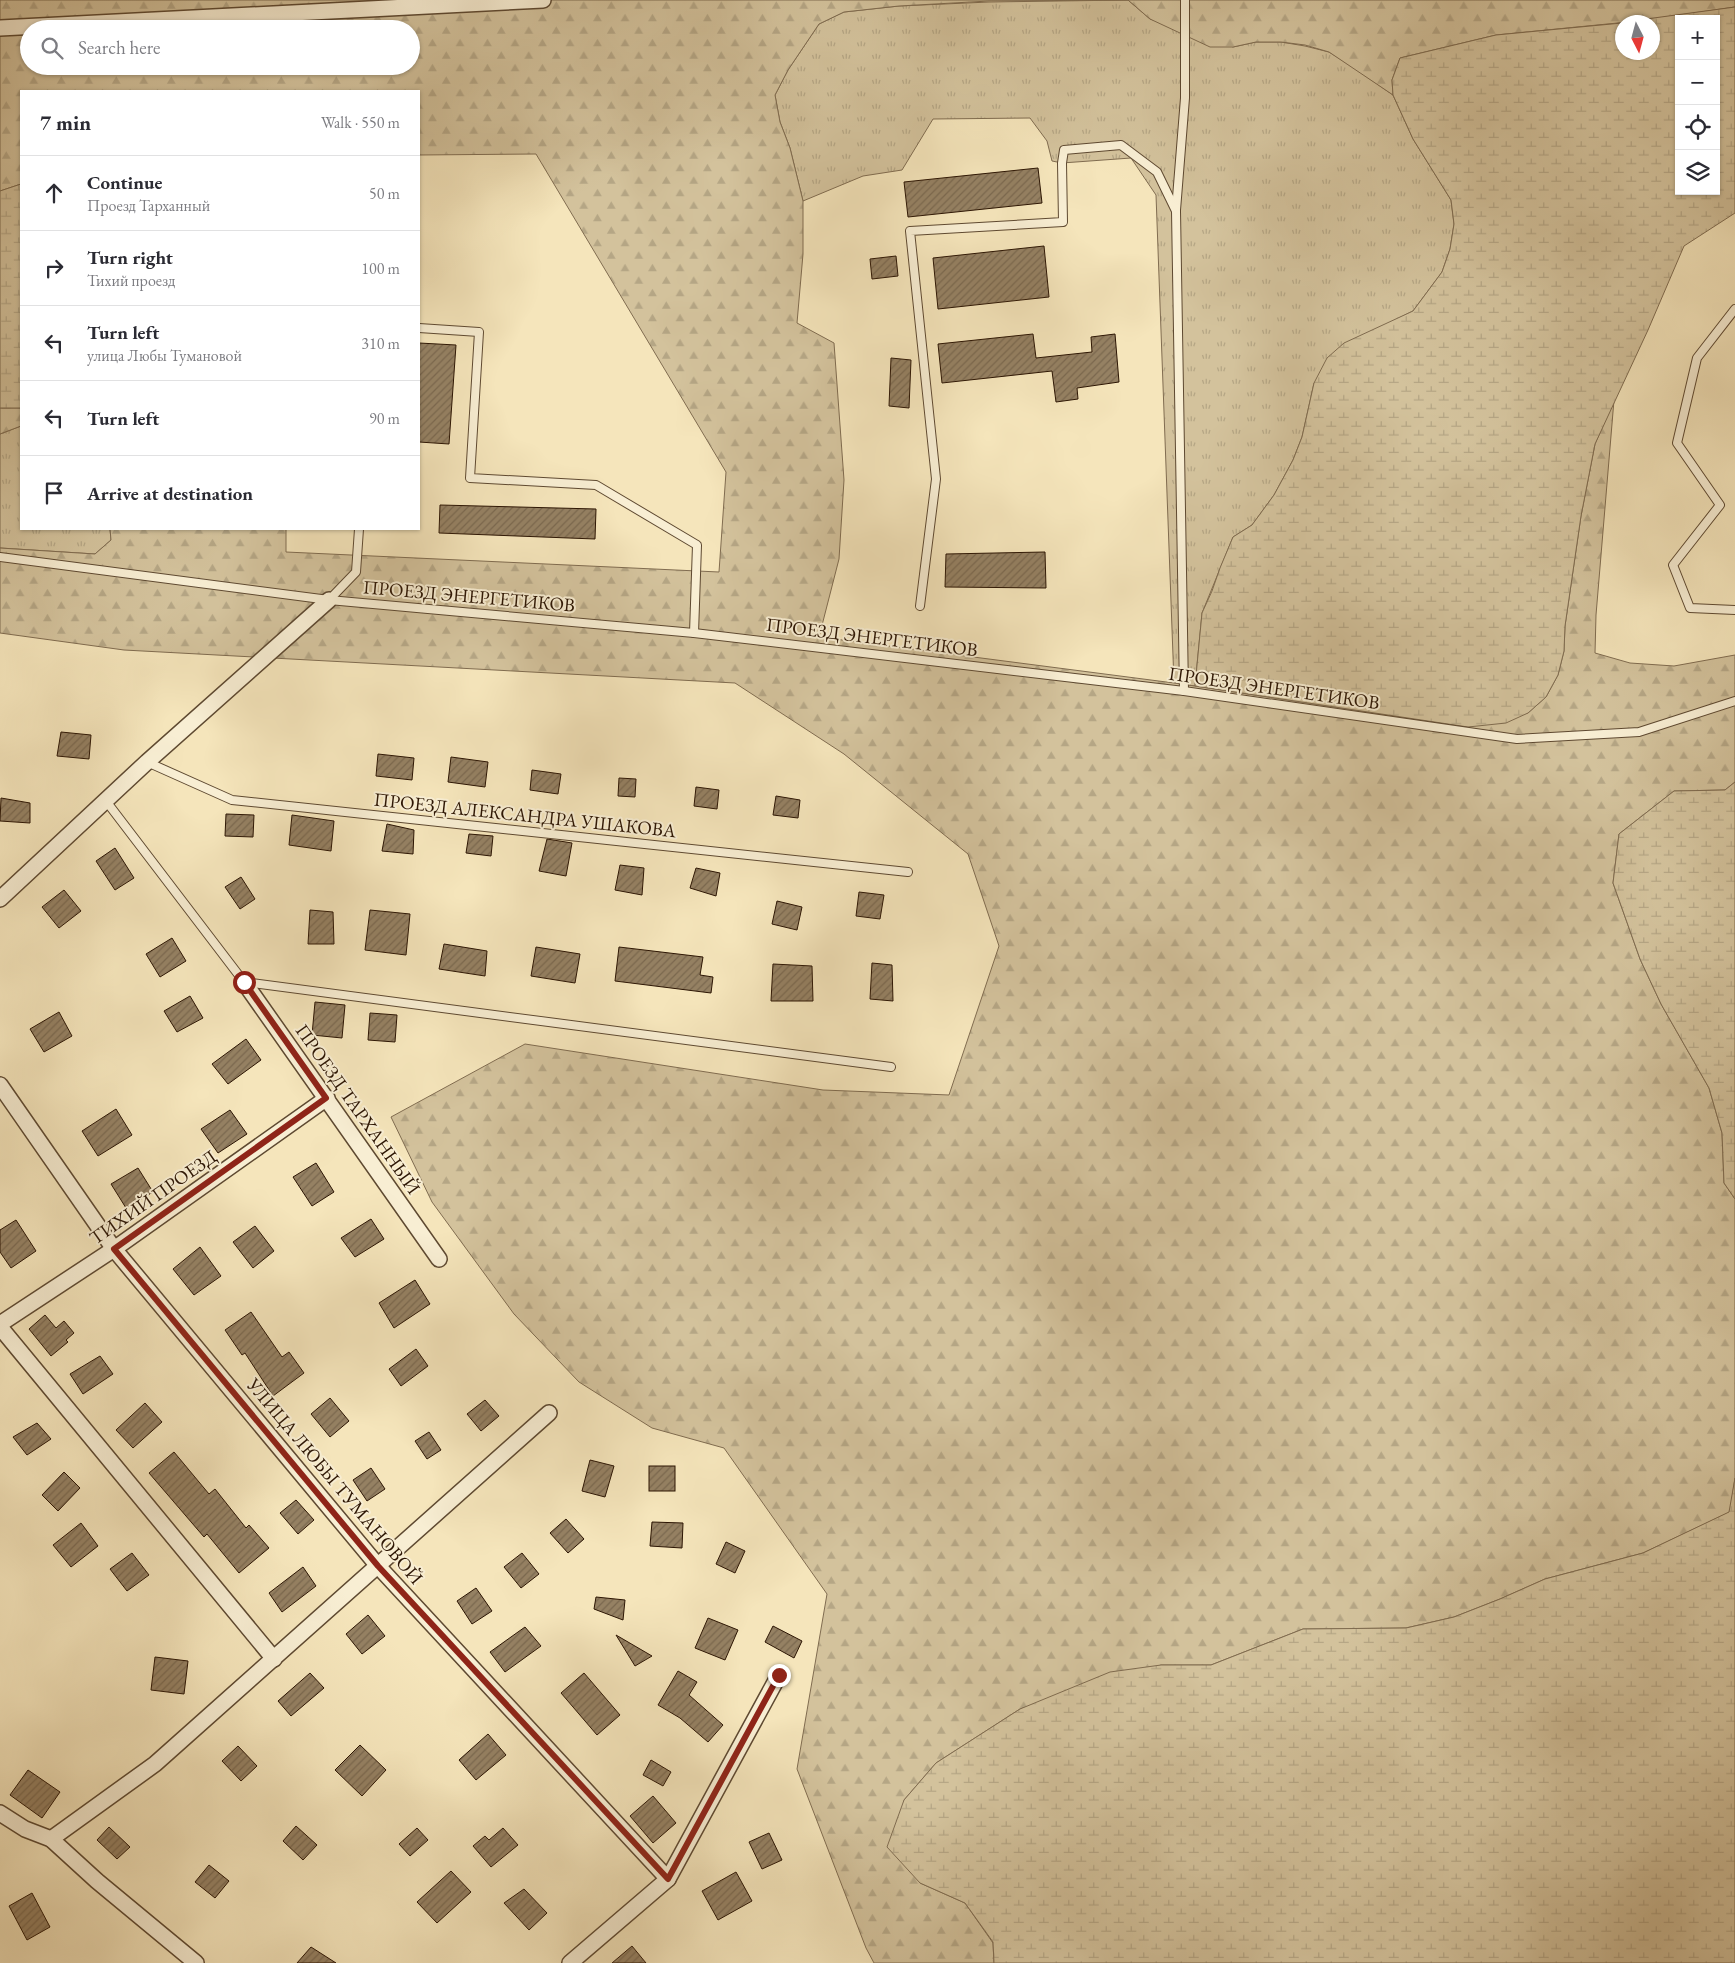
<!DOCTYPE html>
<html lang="en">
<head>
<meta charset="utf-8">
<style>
  body { margin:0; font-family:"EB Garamond",serif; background:#f2f2f3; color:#2b2b33 }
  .controls { position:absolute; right:15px; top:15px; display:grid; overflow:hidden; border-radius:0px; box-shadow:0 1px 4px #0004 }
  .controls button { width:45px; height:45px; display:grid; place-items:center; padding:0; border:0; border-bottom:1px solid #e1e1e2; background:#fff; color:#2b2b33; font:25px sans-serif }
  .compass { position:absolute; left:1615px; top:15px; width:45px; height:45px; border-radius:50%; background:#fff; box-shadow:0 1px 4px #0004; rotate:174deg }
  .stop { position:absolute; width:15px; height:15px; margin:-11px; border:4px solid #8f2418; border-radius:50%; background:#fff }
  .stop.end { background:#8f2418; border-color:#fff; box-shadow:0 1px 5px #0008 }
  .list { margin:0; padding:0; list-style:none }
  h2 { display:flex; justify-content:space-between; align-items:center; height:65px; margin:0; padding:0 20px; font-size:21px }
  h2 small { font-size:16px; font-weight:400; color:#7c7c81 }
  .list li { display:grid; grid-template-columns:32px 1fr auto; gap:15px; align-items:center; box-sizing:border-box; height:75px; padding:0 20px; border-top:1px solid #e1e1e2 }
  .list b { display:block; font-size:19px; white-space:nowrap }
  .list p { margin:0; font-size:16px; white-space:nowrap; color:#7c7c81 }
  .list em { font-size:16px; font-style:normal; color:#7c7c81 }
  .icon { flex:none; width:28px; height:28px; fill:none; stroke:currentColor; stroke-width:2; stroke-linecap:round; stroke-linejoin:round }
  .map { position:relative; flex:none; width:1735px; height:1963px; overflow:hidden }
  .search { position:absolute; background:#fff; box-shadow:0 1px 4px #0004; left:20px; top:20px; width:400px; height:55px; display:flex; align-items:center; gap:12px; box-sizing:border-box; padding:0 18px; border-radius:28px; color:#7c7c81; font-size:19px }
  .panel { position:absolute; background:#fff; box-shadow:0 1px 4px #0004; left:20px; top:90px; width:400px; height:440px; border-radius:0px }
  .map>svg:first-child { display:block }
</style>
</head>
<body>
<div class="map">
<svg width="1735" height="1963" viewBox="0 0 1735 1963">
  <defs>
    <pattern id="grass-tufts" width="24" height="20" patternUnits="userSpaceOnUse" patternTransform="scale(1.25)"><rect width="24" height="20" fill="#d3c29c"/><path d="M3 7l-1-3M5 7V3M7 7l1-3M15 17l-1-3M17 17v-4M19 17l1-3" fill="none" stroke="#b5a685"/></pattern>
    <pattern id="forest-firs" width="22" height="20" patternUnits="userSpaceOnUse" patternTransform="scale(1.25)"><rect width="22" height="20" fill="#d3c29c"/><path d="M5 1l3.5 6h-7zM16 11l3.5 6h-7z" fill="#b5a685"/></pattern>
    <pattern id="wetland-marsh" width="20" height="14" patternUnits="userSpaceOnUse" patternTransform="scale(1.25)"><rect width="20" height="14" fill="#d3c29c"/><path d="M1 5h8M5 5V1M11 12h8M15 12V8" fill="none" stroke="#b5a685"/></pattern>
    <pattern id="building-hatch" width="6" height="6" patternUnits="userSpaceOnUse" patternTransform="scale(1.25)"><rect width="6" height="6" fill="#958163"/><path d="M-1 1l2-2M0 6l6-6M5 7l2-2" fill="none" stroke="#7a684f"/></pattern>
  </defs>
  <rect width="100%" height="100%" fill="#f5e5bb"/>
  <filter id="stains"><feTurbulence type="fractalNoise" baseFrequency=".004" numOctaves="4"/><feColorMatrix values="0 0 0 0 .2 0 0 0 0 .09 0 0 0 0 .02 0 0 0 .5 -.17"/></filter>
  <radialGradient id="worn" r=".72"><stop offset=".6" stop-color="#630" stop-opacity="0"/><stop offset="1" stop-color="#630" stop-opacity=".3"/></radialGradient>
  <g fill="url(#grass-tufts)" stroke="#806c50">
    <path d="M1128,0l22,19 83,28 23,-5h25l24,4 24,6 21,13 43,30 20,44 38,61 3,24 -4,25 -8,23 -29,39 -22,11 -77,61 -12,54 -9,23 -19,35 -22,30 -19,12 -31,76 -7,73 -21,-3 -18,-488 -25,-37 -69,5 -10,-2 -5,-20 -17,-23 -97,1 -31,51 -39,6 -60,25 -13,-53 -10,-26 -5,-27 13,-25 31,-46 25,-12 55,-6 90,-4z"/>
    <path d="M21,426v103h89l1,11 -16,14 -95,-6v-114z"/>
  </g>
  <g fill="url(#forest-firs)" stroke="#806c50" fill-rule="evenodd">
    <path d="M0,0h1735v7l-97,14 -142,14 -96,23 -8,22 1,15 -64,-43 -24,-7 -24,-3h-25l-23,5h-23l-60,-28 -22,-19 -139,1 -90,5 -55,6 -25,12 -31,46 -13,25 5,27 10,26 13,53v53l-6,69 37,20 10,137 -5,79 -20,78 355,46 294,44 60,-14 18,-16 12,-22 6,-24 1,-25 16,-110 14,-72 19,-44 -18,215 -1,38 35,10 44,3 61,-11v127l-10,8 -51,1 -55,43 -6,49 27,76 21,45 48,84 13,45 2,50 11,16v279l-5,34 -87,41 -98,26 -45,20 -46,18 -48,11 -103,1 -92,36h-50l-141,44 -84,54 -32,37 16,83 45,20 28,40 1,20h-120l-8,-15 -69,-179 30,-175 -103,-146 -72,-20 -73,-46 -65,-68 -82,-112 -41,-85 134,-73 298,46 126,5 50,-149 -31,-92 -124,-100 -109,-71 -611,-33 -124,-17v-85l95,6 16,-14 -1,-11h176v23l433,20 7,-100 -190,-318 -117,1v-64h-398v93l-21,7zM29,29h382v37h-382z"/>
    <path d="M0,408h21v18l-21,8z"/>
  </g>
  <g fill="url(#wetland-marsh)" stroke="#806c50" fill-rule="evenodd">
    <path d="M1735,7v206l-51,33 -36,84 -53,114 -14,72 -16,110 -1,25 -6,24 -12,22 -18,16 -22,10 -38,4 -273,-41 7,-73 10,-22 8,-23 13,-31 19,-12 22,-30 19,-35 9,-23 12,-54 13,-25 17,-15 69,-32 29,-39 8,-23 4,-25 -3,-24 -38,-61 -20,-44 -1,-15 8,-22 96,-23 126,-12v29h30v-30h-28zM1679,19h37v172h-37z"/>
    <path d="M21,184v224h-21v-217z"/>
    <path d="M1735,782v417l-11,-16 -2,-50 -13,-45 -48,-84 -21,-45 -27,-76 6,-49 55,-43 51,-1z"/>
    <path d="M1735,1478v485h-741l-1,-21 -28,-39 -45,-20 -33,-36 17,-47 32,-37 84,-54 90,-37 51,-7h50l92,-36 103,-1 48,-11 46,-18 45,-20 98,-26 86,-41z"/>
  </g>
  <g fill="url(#building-hatch)" stroke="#2c1503">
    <path d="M1038,168l4,35 -134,14 -4,-35z"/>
    <path d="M1044,246l5,51 -111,12 -5,-51z"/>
    <path d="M896,256l2,20 -26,3 -2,-20z"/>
    <path d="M1033,334l3,24 56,-6 -1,-15 24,-3 4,48 -42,6 1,11 -22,3 -4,-31 -110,12 -4,-39z"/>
    <path d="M419,343l37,2 -7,99 -30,-2z"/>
    <path d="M891,358l20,2 -2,48 -20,-2z"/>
    <path d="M440,505l156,4 -1,30 -156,-6z"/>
    <path d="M1045,552l1,36 -101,-1 1,-33z"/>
    <path d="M61,732l30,3 -2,24 -32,-3z"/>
    <path d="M378,754l36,4 -2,22 -36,-4z"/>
    <path d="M451,757l37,5 -3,25 -37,-5z"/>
    <path d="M532,770l29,4 -3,20 -28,-4z"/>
    <path d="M619,778l17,1 -1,18 -17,-1z"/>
    <path d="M696,787l23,3 -2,19 -23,-3z"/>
    <path d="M776,796l24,4 -2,18 -25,-3z"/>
    <path d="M1,798l29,5v20l-30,-2z"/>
    <path d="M226,814l28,1 -1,22 -28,-1z"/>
    <path d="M292,815l42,6 -3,30 -42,-6z"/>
    <path d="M387,824l27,6 -1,24 -31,-3z"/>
    <path d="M469,834l24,2 -2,20 -25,-3z"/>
    <path d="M547,839l25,4 -6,33 -27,-5z"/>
    <path d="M115,848l19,30 -19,12 -19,-29z"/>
    <path d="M620,865l24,3 -2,27 -27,-5z"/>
    <path d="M696,868l24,5 -4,23 -26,-8z"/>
    <path d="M241,877l14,22 -15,10 -15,-22z"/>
    <path d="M64,890l17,21 -22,17 -17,-21z"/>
    <path d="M859,892l25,3 -4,24 -24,-3z"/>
    <path d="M777,901l25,6 -5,23 -25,-6z"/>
    <path d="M310,910l23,2 1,32h-26z"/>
    <path d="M370,910l40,4 -4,41 -41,-5z"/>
    <path d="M172,938l14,23 -26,16 -14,-23z"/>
    <path d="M444,944l43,7 -2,25 -46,-7z"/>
    <path d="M536,947l44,7 -5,29 -44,-7z"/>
    <path d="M619,947l84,10 -3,18 13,2 -2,16 -96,-12z"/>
    <path d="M872,963l20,2 1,36 -23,-2z"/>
    <path d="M773,964l39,2 1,35h-42z"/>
    <path d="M190,996l13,22 -26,14 -13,-21z"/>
    <path d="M315,1002l30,3 -3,33 -30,-3z"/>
    <path d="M59,1012l13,24 -28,16 -14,-23z"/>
    <path d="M370,1013l27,2 -2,27 -27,-2z"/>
    <path d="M246,1039l15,21 -33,24 -16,-20z"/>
    <path d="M116,1109l16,26 -34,21 -16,-25z"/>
    <path d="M230,1110l17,24 -29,19 -17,-24z"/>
    <path d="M316,1163l18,29 -22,14 -19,-29z"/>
    <path d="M138,1168l15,24 -27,16 -15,-24z"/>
    <path d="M371,1219l13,20 -29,18 -14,-19z"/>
    <path d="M16,1220l20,31 -25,17 -11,-16v-22z"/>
    <path d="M255,1226l19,25 -21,17 -20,-26z"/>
    <path d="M200,1247l21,29 -27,19 -21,-26z"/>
    <path d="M415,1280l15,24 -36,24 -15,-25z"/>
    <path d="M251,1312l31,45 7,-5 15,21 -31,23 -28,-43 -3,2 -17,-25z"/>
    <path d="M45,1315l11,13 8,-7 10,12 -8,7 2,2 -17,14 -22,-27z"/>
    <path d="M416,1349l12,17 -27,20 -12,-17z"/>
    <path d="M100,1356l13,18 -30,20 -13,-20z"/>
    <path d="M330,1398l19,23 -19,16 -19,-23z"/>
    <path d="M485,1400l14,16 -18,15 -14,-17z"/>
    <path d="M145,1403l17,19 -29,26 -17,-18z"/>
    <path d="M37,1423l14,16 -24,16 -14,-18z"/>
    <path d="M429,1432l12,18 -14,9 -12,-18z"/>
    <path d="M174,1452l35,42 6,-5 31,39 3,-3 20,23 -30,25 -32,-39 -3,3 -55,-64z"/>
    <path d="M590,1460l24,6 -9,31 -23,-6z"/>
    <rect x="649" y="1466" width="26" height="25"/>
    <path d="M371,1468l14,21 -18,12 -14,-21z"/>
    <path d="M64,1472l16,16 -22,23 -16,-16z"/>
    <path d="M296,1500l18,20 -16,14 -18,-21z"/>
    <path d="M566,1519l18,20 -16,14 -18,-20z"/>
    <path d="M652,1522l31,1 -1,25 -32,-2z"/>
    <path d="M81,1523l17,23 -27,21 -18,-22z"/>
    <path d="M726,1542l19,9 -10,22 -19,-9z"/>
    <path d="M132,1553l17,22 -22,16 -17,-22z"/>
    <path d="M522,1553l17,21 -18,14 -17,-21z"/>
    <path d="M303,1567l13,19 -34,26 -13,-19z"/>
    <path d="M476,1588l16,23 -20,13 -15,-23z"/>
    <path d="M596,1597l29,3 -2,20 -29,-11z"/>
    <path d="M368,1615l17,21 -23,18 -16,-20z"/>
    <path d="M708,1618l30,12 -13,30 -30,-12z"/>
    <path d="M773,1626l29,15 -8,17 -29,-16z"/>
    <path d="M525,1627l16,19 -36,26 -15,-20z"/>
    <path d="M616,1635l36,21 -17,10z"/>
    <path d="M155,1657l33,4 -4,33 -33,-4z"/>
    <path d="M678,1671l19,11 -8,13 34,30 -15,17 -28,-24 -22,-13z"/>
    <path d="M310,1673l14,15 -33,28 -13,-15z"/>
    <path d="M584,1673l36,42 -23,20 -36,-42z"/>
    <path d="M488,1734l18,21 -30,25 -17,-20z"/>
    <path d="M360,1745l26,25 -24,26 -27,-26z"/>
    <path d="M238,1746l19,20 -16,15 -19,-20z"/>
    <path d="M651,1760l20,12 -8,14 -20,-11z"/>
    <path d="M28,1770l32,22 -18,26 -32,-23z"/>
    <path d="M653,1796l23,27 -23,20 -23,-27z"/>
    <path d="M296,1826l21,19 -14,15 -20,-19z"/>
    <path d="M109,1827l21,20 -13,12 -20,-19z"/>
    <path d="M417,1828l11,12 -18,16 -11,-12z"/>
    <path d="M503,1828l15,17 -27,22 -18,-21 12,-10 4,4z"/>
    <path d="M769,1833l13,27 -20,9 -13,-27z"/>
    <path d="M209,1865l20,16 -14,17 -20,-16z"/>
    <path d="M451,1871l20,21 -34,31 -20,-21z"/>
    <path d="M736,1872l16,29 -34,19 -16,-29z"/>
    <path d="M524,1889l23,24 -18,17 -25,-27z"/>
    <path d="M32,1893l18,34 -23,13 -18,-34z"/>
    <path d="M632,1946l14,17h-34z"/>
    <path d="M311,1947l25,16h-39z"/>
  </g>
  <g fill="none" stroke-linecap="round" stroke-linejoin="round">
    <defs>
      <g id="service">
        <path d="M1176,210l9,-112v-98"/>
        <path d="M1735,309l-38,49 -20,85 43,62 -47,60 17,43 45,2"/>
        <path d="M419,328l60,4 -9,146 126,7 101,60 -3,88"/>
        <path d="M0,557l329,43 365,33 490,58 333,48 122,-7 96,-31"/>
        <path d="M329,600l27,-28 3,-43"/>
        <path d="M920,606l16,-127 -26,-248 153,-9 -1,-59 2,-13 57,-5 36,27 19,39 8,480"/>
        <path d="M147,762l85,38 676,72"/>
        <path d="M106,801l138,181 647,85"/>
      </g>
      <g id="minor">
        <path d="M0,28l543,-28"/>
        <path d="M0,899l147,-137 182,-162"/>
        <path d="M244,982l195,277"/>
        <path d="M0,1085l114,164 264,317 290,313"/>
        <path d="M0,1324l114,-75 213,-151"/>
        <path d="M0,1327l274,332"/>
        <path d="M0,1813l25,16 26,10 46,42 99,82"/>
        <path d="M51,1839l104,-75 394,-351"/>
        <path d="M570,1963l98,-84 111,-204"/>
      </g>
    </defs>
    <use href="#service" stroke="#5e4931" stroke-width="10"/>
    <use href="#minor" stroke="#5e4931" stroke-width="18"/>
    <use href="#service" stroke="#f8eed3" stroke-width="8"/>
    <use href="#minor" stroke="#f8eed3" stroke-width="15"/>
  </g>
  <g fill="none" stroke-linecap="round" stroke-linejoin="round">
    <path stroke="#8f2418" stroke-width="6" d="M244,982l82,116 -212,151 264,317 290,313 111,-204"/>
  </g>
  <g text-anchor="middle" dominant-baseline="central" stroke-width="4" stroke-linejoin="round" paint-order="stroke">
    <g font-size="19" fill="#2c1503" stroke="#f8eed3">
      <text transform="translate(469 596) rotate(5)">ПРОЕЗД ЭНЕРГЕТИКОВ</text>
      <text transform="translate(872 637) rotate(7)">ПРОЕЗД ЭНЕРГЕТИКОВ</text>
      <text transform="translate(1274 688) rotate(8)">ПРОЕЗД ЭНЕРГЕТИКОВ</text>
      <text transform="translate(525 815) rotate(6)">ПРОЕЗД АЛЕКСАНДРА УШАКОВА</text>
      <text transform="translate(358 1109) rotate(55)">ПРОЕЗД ТАРХАННЫЙ</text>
      <text transform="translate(153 1197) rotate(-35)">ТИХИЙ ПРОЕЗД</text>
      <text transform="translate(335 1481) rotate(50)">УЛИЦА ЛЮБЫ ТУМАНОВОЙ</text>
    </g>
  </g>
  <rect width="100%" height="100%" filter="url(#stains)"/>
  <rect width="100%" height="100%" fill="url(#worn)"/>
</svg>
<div class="controls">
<button>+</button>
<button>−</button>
<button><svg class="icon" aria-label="locate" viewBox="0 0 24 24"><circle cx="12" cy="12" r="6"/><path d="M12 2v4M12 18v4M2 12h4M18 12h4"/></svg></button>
<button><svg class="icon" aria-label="layers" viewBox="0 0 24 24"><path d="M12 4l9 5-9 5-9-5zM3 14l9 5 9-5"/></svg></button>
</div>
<svg class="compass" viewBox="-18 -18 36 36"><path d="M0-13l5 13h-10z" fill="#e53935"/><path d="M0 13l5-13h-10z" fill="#7c7c81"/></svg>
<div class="stop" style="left:244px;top:982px"></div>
<div class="stop end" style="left:779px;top:1675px"></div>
<div class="search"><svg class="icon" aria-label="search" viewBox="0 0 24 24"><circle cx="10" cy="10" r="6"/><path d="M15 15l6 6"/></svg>Search here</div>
<section class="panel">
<h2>7 min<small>Walk · 550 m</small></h2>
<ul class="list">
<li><svg class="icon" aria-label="ahead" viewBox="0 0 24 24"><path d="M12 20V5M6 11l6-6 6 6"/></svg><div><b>Continue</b><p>Проезд Тарханный</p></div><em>50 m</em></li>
<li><svg class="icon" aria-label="right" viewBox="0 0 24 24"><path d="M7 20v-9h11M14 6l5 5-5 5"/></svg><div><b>Turn right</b><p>Тихий проезд</p></div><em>100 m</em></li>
<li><svg class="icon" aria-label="left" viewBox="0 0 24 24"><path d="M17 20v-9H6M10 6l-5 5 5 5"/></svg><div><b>Turn left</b><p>улица Любы Тумановой</p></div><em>310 m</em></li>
<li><svg class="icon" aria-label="left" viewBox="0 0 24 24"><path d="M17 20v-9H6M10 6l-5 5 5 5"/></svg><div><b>Turn left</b></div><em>90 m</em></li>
<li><svg class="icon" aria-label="arrive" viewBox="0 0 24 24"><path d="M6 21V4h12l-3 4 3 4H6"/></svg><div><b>Arrive at destination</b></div></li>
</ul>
</section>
</div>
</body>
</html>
